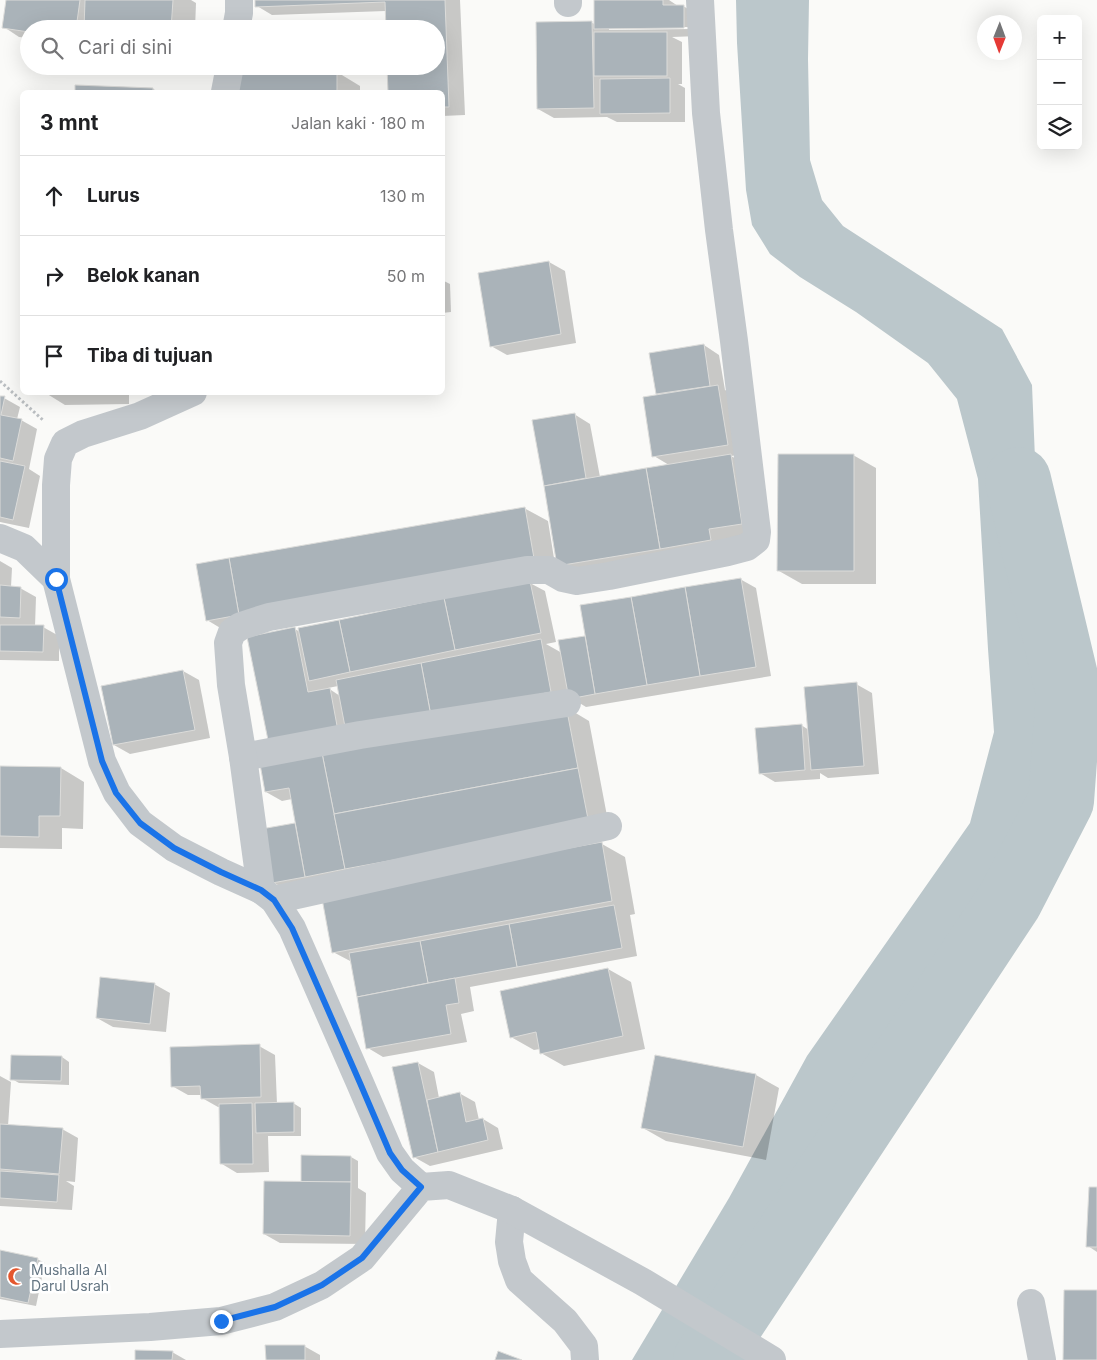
<!DOCTYPE html>
<html lang="id">
<head>
<meta charset="utf-8">
<style>
  body { margin:0; font-family:Inter,sans-serif; background:#f6f6f6; color:#202124 }
  .controls { position:absolute; right:15px; top:15px; display:grid; overflow:hidden; border-radius:8px; box-shadow:0 5px 20px #0002 }
  .controls button { width:45px; height:45px; display:grid; place-items:center; padding:0; border:0; border-bottom:1px solid #e0e0e0; background:#fff; color:#202124; font:25px sans-serif }
  .compass { position:absolute; left:977px; top:15px; width:45px; height:45px; border-radius:50%; background:#fff; box-shadow:0 5px 20px #0002; rotate:181deg }
  .stop { position:absolute; width:15px; height:15px; margin:-11px; border:4px solid #1a73e8; border-radius:50%; background:#fff }
  .stop.end { background:#1a73e8; border-color:#fff; box-shadow:0 1px 5px #0008 }
  .list { margin:0; padding:0; list-style:none }
  h2 { display:flex; justify-content:space-between; align-items:center; height:65px; margin:0; padding:0 20px; font-size:21px }
  h2 small { font-size:16px; font-weight:400; color:#757577 }
  .list li { display:grid; grid-template-columns:32px 1fr auto; gap:15px; align-items:center; box-sizing:border-box; height:80px; padding:0 20px; border-top:1px solid #e0e0e0 }
  .list b { display:block; font-size:19px; white-space:nowrap }
  .list em { font-size:16px; font-style:normal; color:#757577 }
  .icon { flex:none; width:28px; height:28px; fill:none; stroke:currentColor; stroke-width:2; stroke-linecap:round; stroke-linejoin:round }
  .map { position:relative; flex:none; width:1097px; height:1360px; overflow:hidden }
  .search { position:absolute; background:#fff; box-shadow:0 5px 20px #0002; left:20px; top:20px; width:425px; height:55px; display:flex; align-items:center; gap:12px; box-sizing:border-box; padding:0 18px; border-radius:28px; color:#757577; font-size:19px }
  .panel { position:absolute; background:#fff; box-shadow:0 5px 20px #0002; left:20px; top:90px; width:425px; height:305px; border-radius:8px }
  .map>svg:first-child { display:block }
</style>
</head>
<body>
<div class="map">
<svg width="1097" height="1360" viewBox="0 0 1097 1360">
  <rect width="100%" height="100%" fill="#fafaf8"/>
  <path fill="#bbc7cb" d="M736,0h73l-1,59 2,101 12,40 21,26 159,103 30,56 16,394 -13,29 -239,389 -90,163h-74l97,-162 78,-142 163,-233 24,-91 -6,-83 -10,-170 -21,-80 -29,-36 -72,-51 -56,-35 -30,-23 -18,-29 -6,-35 -9,-147z"/>
  <g fill="#0003" fill-rule="evenodd">
    <path d="M8,0h183l5,3 -1,26h-166v9l-10,-1 -15,-10z"/>
    <path d="M256,0h204l5,115 -23,1v-24h-52l-1,-26h47v-37l-50,-18 -114,4 -15,-9z"/>
    <path d="M595,0h74l9,6h5l16,9v21l-27,1 10,5v42h-4l7,4v34h-68l-10,-5 -53,1 -16,-9 -1,-86h55l3,1zM690,27v2l-81,1v-2z"/>
    <path d="M98,66h95l-1,9 -85,-4z"/>
    <path d="M337,72l23,14v6h-127z"/>
    <path d="M76,86l77,3 6,3h-83z"/>
    <path d="M549,262l16,9 11,72 -69,12 -16,-9z"/>
    <path d="M442,280l8,4 1,28 -9,1z"/>
    <path d="M704,345l15,10 6,35 9,5 9,59 -12,2 22,12 12,69 -184,41 -23,-13 -13,-80 29,-71 16,10 10,53 69,-12 -15,-9 3,-60 -6,-42z"/>
    <path d="M44,392h85v12l-64,1z"/>
    <path d="M0,397l4,1 16,9 -3,12 4,1 16,9 -8,40 11,7 -11,52 -29,-6z"/>
    <path d="M853,455l23,13v116h-74l-23,-13z"/>
    <path d="M524,508l24,13 9,56 -29,5 17,9 11,51 -10,2 16,9 -2,-12 27,-4 153,-58 16,9 15,88 -185,31 -13,-8 -9,7 25,15 22,116 -322,55 -16,-10 -10,-52 34,-6 -5,-25 -10,2 -16,-9 29,-163 5,3 176,-39 -254,36 -15,-9zM338,686l2,10 -12,-8z"/>
    <path d="M0,561l12,7 -1,19 9,1 16,9 -1,30h8l16,9v25l-59,-1z"/>
    <path d="M183,671l16,9 11,58 -80,16 -16,-9z"/>
    <path d="M856,684l16,9 7,81 -51,4 -8,-5v6l-45,3 -15,-9 41,-48 8,5z"/>
    <path d="M0,767l61,1 23,14 -1,47 -21,-1v21l-62,-1z"/>
    <path d="M602,844l23,13 10,57 -5,1 7,41 -167,31 4,24 -13,3 6,28 -84,15 -15,-9 -16,-86 -19,-10z"/>
    <path d="M608,969l23,13 14,67 -81,17 -23,-13 -1,-4 -6,1 -23,-13z"/>
    <path d="M154,984l16,9 -4,39 -53,-5 -16,-9z"/>
    <path d="M259,1046l16,9 2,49 16,-1 8,5v28h-33l1,36 -32,1 -15,-9 -2,-57h-2l-16,-9v-3h-14l-16,-9z"/>
    <path d="M656,1056l100,19 23,13 -13,72 -100,-19 -23,-13z"/>
    <path d="M62,1057l7,5v23l-50,-2 -7,-4z"/>
    <path d="M418,1063l16,9 5,26 20,-5 16,9 4,18 4,-1 15,9 5,21 -73,17 -16,-9z"/>
    <path d="M0,1076l11,6 -3,44 54,3 16,9 -3,44 -9,-1 8,5 -2,24 -72,-4z"/>
    <path d="M351,1157l7,4v27l8,5 -1,51 -85,-1 -16,-9 38,-51z"/>
    <path d="M1097,1188v64l-9,-6z"/>
    <path d="M0,1251l37,8 8,4 -9,43 -36,-7z"/>
    <path d="M304,1346l16,9v5h-53z"/>
    <path d="M172,1352l14,8h-49z"/>
  </g>
  <g fill="none" stroke-linecap="round" stroke-linejoin="round">
    <path stroke="#bbc7cb" stroke-width="66" d="M706,1360l304,-460 51,-99 8,-108 -51,-213"/>
  </g>
  <g fill="#aab3b9" stroke="#dcdcda">
    <path d="M6,0h74l-4,29h-47v3l-27,-4z"/>
    <path d="M85,0h88l-2,29h-87z"/>
    <path d="M255,0h190l4,107h-7v-15h-54l-1,-26h49v-37h-50l-1,-27 -130,5z"/>
    <path d="M594,0h69v5h21v23l-90,1z"/>
    <path d="M592,21l2,87 -57,1 -1,-87z"/>
    <rect x="594" y="32" width="73" height="44"/>
    <path d="M337,71v21h-105v-19z"/>
    <path d="M670,78v35l-70,1v-35z"/>
    <path d="M75,85l78,3v4h-78z"/>
    <path d="M549,261l12,73 -71,13 -12,-74z"/>
    <path d="M704,344l6,42 -54,8 -7,-41z"/>
    <path d="M718,385l10,60 -76,12 -9,-60z"/>
    <path d="M0,396h5l-4,19 21,4 -9,42 -13,-3z"/>
    <path d="M575,413l11,65 -42,8 -12,-66z"/>
    <path d="M731,454l11,70 -33,5 2,11 -51,9 -14,-81z"/>
    <path d="M778,454h76v117h-77z"/>
    <path d="M0,461l25,5 -12,54 -13,-3z"/>
    <path d="M646,468l14,81 -103,17 -13,-80z"/>
    <path d="M525,507l10,57 -296,51 -10,-57z"/>
    <path d="M229,558l10,57 -33,6 -10,-57z"/>
    <path d="M741,578l15,89 -56,9 -15,-89z"/>
    <path d="M530,581l11,52 -86,17 -11,-52z"/>
    <path d="M0,585l21,2 -1,31 -20,-1z"/>
    <path d="M685,587l15,89 -53,9 -16,-88z"/>
    <path d="M631,597l16,88 -52,9 -15,-89z"/>
    <path d="M444,598l11,52 -105,22 -11,-52z"/>
    <path d="M339,620l11,52 -41,9 -11,-53z"/>
    <path d="M0,625h44l-1,27 -43,-1z"/>
    <path d="M295,627l13,65 22,-4 8,43 -69,14 -22,-108z"/>
    <path d="M585,636l10,58 -26,5 -11,-59z"/>
    <path d="M541,639l10,53 -120,24 -10,-53z"/>
    <path d="M421,663l10,53 -85,16 -10,-52z"/>
    <path d="M183,670l12,60 -82,15 -12,-59z"/>
    <path d="M857,682l7,84 -53,4 -7,-83z"/>
    <path d="M566,706l12,62 -244,46 -12,-61z"/>
    <path d="M802,724l3,46 -46,4 -4,-46z"/>
    <path d="M322,753l23,116 -40,8 -16,-89 -24,4 -5,-28z"/>
    <path d="M0,766l61,1 -1,49h-21v21l-39,-1z"/>
    <path d="M578,768l11,56 -244,45 -11,-55z"/>
    <path d="M295,823l10,54 -33,6 -11,-54z"/>
    <path d="M602,842l10,59 -280,52 -11,-60z"/>
    <path d="M614,905l8,43 -105,19 -8,-43z"/>
    <path d="M509,924l8,43 -89,16 -8,-42z"/>
    <path d="M420,941l8,42 -71,14 -8,-44z"/>
    <path d="M608,968l15,68 -83,18 -4,-22 -26,6 -10,-47z"/>
    <path d="M100,977l55,6 -5,41 -54,-6z"/>
    <path d="M455,978l4,25 -13,2 5,29 -85,15 -9,-52z"/>
    <path d="M260,1044l1,53 -60,2 -1,-13 -29,1 -1,-40z"/>
    <path d="M11,1055l51,1 -1,25 -51,-1z"/>
    <path d="M655,1055l101,19 -13,73 -102,-19z"/>
    <path d="M418,1062l20,90 -25,6 -21,-91z"/>
    <path d="M460,1092l6,30 17,-4 5,22 -50,12 -11,-52z"/>
    <path d="M294,1102v30l-38,1 -1,-30z"/>
    <path d="M252,1103l1,61h-33l-1,-60z"/>
    <path d="M0,1124l63,4 -4,46 -59,-5z"/>
    <path d="M301,1155l50,1v26h-50z"/>
    <path d="M0,1171l59,4 -2,27 -57,-4z"/>
    <path d="M264,1181l87,1 -1,54 -87,-2z"/>
    <path d="M1089,1187h8v60h-11z"/>
    <path d="M0,1250l38,8 -10,45 -28,-6z"/>
    <path d="M1064,1290h33v70h-34z"/>
    <path d="M265,1345h40v15h-39z"/>
    <path d="M135,1350l38,1 -1,9h-37z"/>
    <path d="M498,1351l24,9h-27z"/>
  </g>
  <g fill="none" stroke-linecap="round" stroke-linejoin="round">
    <path stroke="#bbbfc2" stroke-width="3" stroke-dasharray="2.5 2.5" stroke-linecap="butt" d="M0,381l44,40"/>
    <g stroke="#c3c8cc" stroke-width="28">
      <path d="M568,0v3"/>
      <path d="M236,29l3,-16v-13"/>
      <path d="M225,92l5,-26"/>
      <path d="M0,538l24,10 32,31 46,182 15,32 23,30 34,25 47,24 40,18 13,10 18,28 68,155 30,70 12,17 19,17"/>
      <path d="M56,579v-94l2,-26 7,-16 18,-9 57,-18 53,-24"/>
      <path d="M243,757l117,-22 207,-32"/>
      <path d="M261,890l-18,-133 -12,-72 -3,-42 4,-11 9,-6 28,-9 258,-47h22l14,8 14,3 32,-5 119,-24 19,-5 9,-7 1,-8 -23,-191 -15,-111 -13,-117 -6,-113"/>
      <path d="M274,900l334,-74"/>
      <path d="M512,1210l-3,32 3,19 7,19 46,41 19,25 1,14"/>
      <path d="M1031,1303l11,57"/>
      <path d="M0,1334l150,-7 71,-6 54,-14 47,-22 40,-27 59,-71 28,-2 63,25 131,72 129,78"/>
    </g>
  </g>
  <g fill="none" stroke-linecap="round" stroke-linejoin="round">
    <path stroke="#1a73e8" stroke-width="6" d="M56,579l46,182 14,32 24,30 34,25 47,24 40,18 13,10 18,28 68,155 30,70 12,17 19,17 -59,71 -40,27 -47,22 -54,14"/>
  </g>
  <defs>
    <symbol id="mosque-bare" viewBox="-9 -9 18 18"><path d="M3.5-4.9A6 6 0 1 0 3.5 4.9A5 5 0 1 1 3.5-4.9Z" fill="#e4572e" stroke="#fff" stroke-width="2.5" paint-order="stroke"/></symbol>
  </defs>
  <g fill-rule="evenodd">
    <use href="#mosque-bare" x="4" y="1264" width="25" height="25"/>
  </g>
  <g text-anchor="middle" dominant-baseline="central" stroke-width="5" stroke-linejoin="round" paint-order="stroke">
    <g font-size="14" fill="#657683" stroke="#fff" text-anchor="start">
      <text x="31" y="1269">Mushalla Al<tspan x="31" dy="16">Darul Usrah</tspan></text>
    </g>
  </g>
</svg>
<div class="controls">
<button>+</button>
<button>−</button>
<button><svg class="icon" aria-label="layers" viewBox="0 0 24 24"><path d="M12 4l9 5-9 5-9-5zM3 14l9 5 9-5"/></svg></button>
</div>
<svg class="compass" viewBox="-18 -18 36 36"><path d="M0-13l5 13h-10z" fill="#e53935"/><path d="M0 13l5-13h-10z" fill="#757577"/></svg>
<div class="stop" style="left:56px;top:579px"></div>
<div class="stop end" style="left:221px;top:1321px"></div>
<div class="search"><svg class="icon" aria-label="search" viewBox="0 0 24 24"><circle cx="10" cy="10" r="6"/><path d="M15 15l6 6"/></svg>Cari di sini</div>
<section class="panel">
<h2>3 mnt<small>Jalan kaki · 180 m</small></h2>
<ul class="list">
<li><svg class="icon" aria-label="ahead" viewBox="0 0 24 24"><path d="M12 20V5M6 11l6-6 6 6"/></svg><div><b>Lurus</b></div><em>130 m</em></li>
<li><svg class="icon" aria-label="right" viewBox="0 0 24 24"><path d="M7 20v-9h11M14 6l5 5-5 5"/></svg><div><b>Belok kanan</b></div><em>50 m</em></li>
<li><svg class="icon" aria-label="arrive" viewBox="0 0 24 24"><path d="M6 21V4h12l-3 4 3 4H6"/></svg><div><b>Tiba di tujuan</b></div></li>
</ul>
</section>
</div>
</body>
</html>
